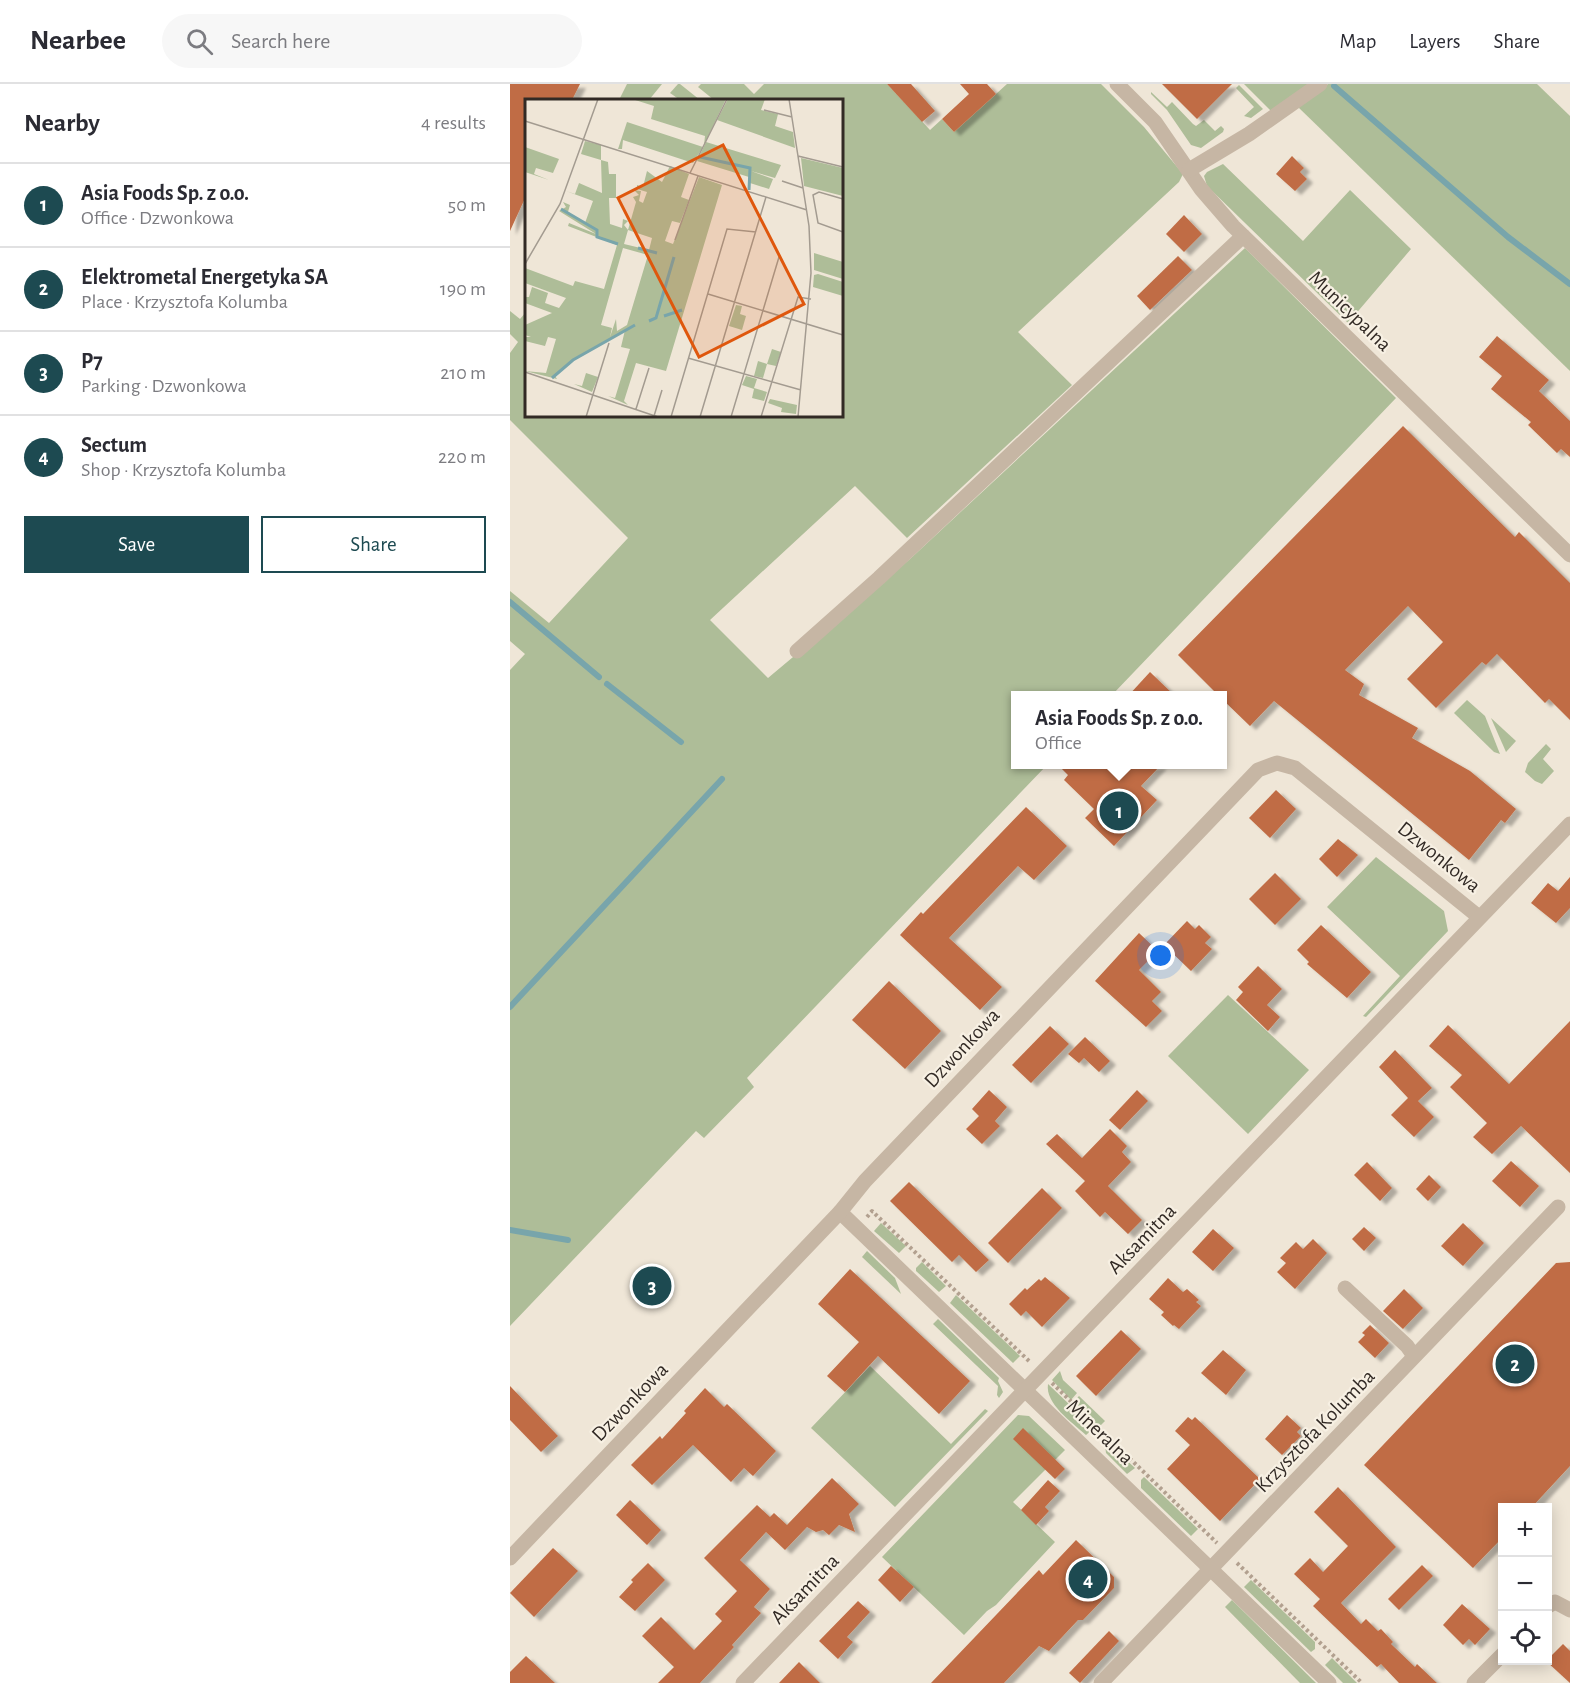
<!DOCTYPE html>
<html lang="en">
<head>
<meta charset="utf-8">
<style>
  body { margin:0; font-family:"Alegreya Sans",sans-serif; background:#f7f7f7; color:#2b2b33 }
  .controls { position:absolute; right:18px; bottom:18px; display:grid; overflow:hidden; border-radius:0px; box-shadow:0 3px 15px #0003 }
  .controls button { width:54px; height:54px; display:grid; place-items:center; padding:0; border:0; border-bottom:2px solid #e1e1e2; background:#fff; color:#2b2b33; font:30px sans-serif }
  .you { position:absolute; left:651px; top:872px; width:21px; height:21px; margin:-15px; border:4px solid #fff; border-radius:50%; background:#1a73e8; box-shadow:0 0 0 9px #1a73e833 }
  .badge { display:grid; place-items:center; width:39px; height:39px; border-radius:50%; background:#1d4a51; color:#fff; font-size:20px; font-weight:700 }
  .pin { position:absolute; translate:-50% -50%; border:3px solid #fff; box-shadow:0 2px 6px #0006 }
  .popup { position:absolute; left:501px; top:607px; width:216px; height:78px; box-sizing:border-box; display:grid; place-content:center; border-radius:0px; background:#fff; filter:drop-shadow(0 2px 4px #0005); font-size:20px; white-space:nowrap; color:#7c7c81 }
  .popup b { font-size:22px; color:#2b2b33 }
  .popup::after { content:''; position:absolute; left:50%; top:100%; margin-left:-12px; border:12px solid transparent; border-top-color:#fff }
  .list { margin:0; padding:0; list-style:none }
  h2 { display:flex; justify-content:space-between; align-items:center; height:78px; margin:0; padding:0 24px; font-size:26px }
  h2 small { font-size:20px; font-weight:400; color:#7c7c81 }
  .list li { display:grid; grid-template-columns:39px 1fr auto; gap:18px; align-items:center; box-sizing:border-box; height:84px; padding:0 24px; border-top:2px solid #e1e1e2 }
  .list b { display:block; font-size:22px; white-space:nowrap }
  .list p { margin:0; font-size:20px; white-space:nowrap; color:#7c7c81 }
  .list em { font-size:20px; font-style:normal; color:#7c7c81 }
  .actions { display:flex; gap:12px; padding:18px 24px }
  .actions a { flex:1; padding:14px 0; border:2px solid #1d4a51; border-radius:0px; text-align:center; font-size:21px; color:#1d4a51 }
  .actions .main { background:#1d4a51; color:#fff }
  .icon { flex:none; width:33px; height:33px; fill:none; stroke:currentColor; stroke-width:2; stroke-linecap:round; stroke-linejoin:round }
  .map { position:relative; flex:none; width:1060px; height:1599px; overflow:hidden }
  header { display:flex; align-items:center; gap:36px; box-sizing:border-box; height:84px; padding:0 30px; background:#fff; border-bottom:2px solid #e1e1e2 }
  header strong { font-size:28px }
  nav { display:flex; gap:33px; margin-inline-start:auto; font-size:21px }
  .search { width:420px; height:54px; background:#f7f7f7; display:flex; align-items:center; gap:15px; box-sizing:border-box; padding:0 21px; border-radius:33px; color:#7c7c81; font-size:22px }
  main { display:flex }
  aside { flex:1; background:#fff }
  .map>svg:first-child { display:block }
</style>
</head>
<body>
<header>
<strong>Nearbee</strong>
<div class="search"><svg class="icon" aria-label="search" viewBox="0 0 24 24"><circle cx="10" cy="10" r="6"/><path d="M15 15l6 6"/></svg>Search here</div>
<nav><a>Map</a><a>Layers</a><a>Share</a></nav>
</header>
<main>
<aside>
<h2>Nearby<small>4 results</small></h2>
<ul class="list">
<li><span class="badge">1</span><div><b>Asia Foods Sp. z o.o.</b><p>Office · Dzwonkowa</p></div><em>50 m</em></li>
<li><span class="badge">2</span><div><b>Elektrometal Energetyka SA</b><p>Place · Krzysztofa Kolumba</p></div><em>190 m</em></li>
<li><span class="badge">3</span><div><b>P7</b><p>Parking · Dzwonkowa</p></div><em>210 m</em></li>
<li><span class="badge">4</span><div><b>Sectum</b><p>Shop · Krzysztofa Kolumba</p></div><em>220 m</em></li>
</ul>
<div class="actions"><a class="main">Save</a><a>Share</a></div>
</aside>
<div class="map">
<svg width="1060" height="1599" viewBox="0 0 1060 1599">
  <defs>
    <filter id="shadow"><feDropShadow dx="6" dy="4" stdDeviation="1.5" flood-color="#0004"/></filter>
  </defs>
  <rect width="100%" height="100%" fill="#efe6d7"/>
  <g fill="#aebd98">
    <path d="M117,0h35l-13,16h-30z"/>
    <path d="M168,0h2l20,16h-20l-10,-7z"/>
    <path d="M191,0h43l10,10 10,-10h123l43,46 12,-11 12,13 53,-48h94l43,43 39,47 -4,8 -161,150 54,53 -165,153 -52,-52 -145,134 58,58 142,-119 335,-311 151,150 -284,297 -96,1v68l31,1 -300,313 7,9 -50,51 -8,-7 -186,195v-656l15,-16 -15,-13v-50l39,32 79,-85 -118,-118v-67l8,-11 -8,-8v-23l10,8 6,-7v104h316v-316h-128l-16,-13z"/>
    <path d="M734,0h67l-39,28z"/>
    <path d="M818,0h209l33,32v255l-272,-264z"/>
    <path d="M729,1l24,24 -12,9 -7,-2 10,-9 -18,-19z"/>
    <path d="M641,8l16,15 5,-5 21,22 3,2 8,-6 11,11 6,-5 3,3 -1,3 -22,16 -10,-3 -24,-35 -16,-16z"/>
    <path d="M713,80l80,77 47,-51 61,59 -63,74 -141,-137 -3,-10 3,-4z"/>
    <path d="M957,616l18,16 15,38 -6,-2 -40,-39z"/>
    <path d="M981,634l25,23 -10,11z"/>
    <path d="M1036,660l5,5 -8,10 11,12 -12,13 -7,-3 -10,-9 3,-9z"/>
    <path d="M866,773l68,54 4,20 -82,86 -3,-1 37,-40 -73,-69z"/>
    <path d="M718,911l81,75 -61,64 -80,-78z"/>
    <path d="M371,1139l25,23 -7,7 -25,-22z"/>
    <path d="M357,1167l28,27 6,16 -39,-37z"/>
    <path d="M412,1178l24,24 -7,6 -23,-21v-3z"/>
    <path d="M446,1211l64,61 -7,7 -63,-60z"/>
    <path d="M428,1235l61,59 -1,3 5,11 -4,6 -2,-3 1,-9 -65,-62z"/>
    <path d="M360,1282l81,78 34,-35 3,2 -93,96 -84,-79z"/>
    <path d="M550,1287l3,9 14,13 -6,7 -19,-20z"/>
    <path d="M538,1300l46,44 -8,7c-14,-13 -41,-31 -38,-51z"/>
    <path d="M569,1312l26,25 -6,6 -26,-25z"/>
    <path d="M508,1331l11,1 36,34 -52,52 42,40 -59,63 -9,6 -23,24 -82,-78z"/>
    <path d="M597,1358l28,26 -8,6 -21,-21 -1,-8z"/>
    <path d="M634,1393l54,52 -7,7 -50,-48v-8z"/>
    <path d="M741,1496l64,62v7l-4,3 -67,-65z"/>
    <path d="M722,1516l84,83h-16l-75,-76z"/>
    <path d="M822,1574l25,25h-14l-18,-18z"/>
  </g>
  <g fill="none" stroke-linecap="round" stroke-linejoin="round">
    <g stroke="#78a5ab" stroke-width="6">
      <path d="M824,2l174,151 62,47"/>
      <path d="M0,518l89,75"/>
      <path d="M97,600l74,58"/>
      <path d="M0,923l212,-228"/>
      <path d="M0,1146l58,10"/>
    </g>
  </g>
  <g fill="#c06c44" filter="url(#shadow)">
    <path d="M0,0h70l-8,16h-46v96l-16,35z"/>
    <path d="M377,0h24l24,27 -13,11z"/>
    <path d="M450,0h27l9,10 -42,38 -12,-13 27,-25z"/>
    <path d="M652,0h70l-35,35z"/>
    <path d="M782,72l12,12 -4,4 7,7 -12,12 -19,-17z"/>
    <path d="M674,131l18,19 -18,18 -18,-18z"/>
    <path d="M668,172l14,14 -42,40 -13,-14z"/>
    <path d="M987,252l52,44 -10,11 31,30v36l-9,-8 -4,4 -29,-28 3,-3 -40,-33 11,-13 -23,-19z"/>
    <path d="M893,342l112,111 4,-5 51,51v137l-21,-21 -4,4 -48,-49 -11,11 -4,-3 -46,46 -29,-29 36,-37 -35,-36 -63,64 19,14 -5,11 59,33 -6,10 58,33 46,38 -11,14 -4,-3 -32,40 -195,-159 -24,25 -28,-27v-3h-3l-41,-41z"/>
    <path d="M640,588l25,24h-47z"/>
    <path d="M548,681h103l-20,21 16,14 -43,46 -29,-28 9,-9 -30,-29 4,-5z"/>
    <path d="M766,706l20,19 -26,29 -21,-20z"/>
    <path d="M516,723l41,39 -33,34 -16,-14 -69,72 53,49 -22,23 -80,-75 21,-23 2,2z"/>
    <path d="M828,755l20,16 -21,22 -18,-18z"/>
    <path d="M765,789l26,26 -26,26 -26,-26z"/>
    <path d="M1060,793v31l-14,15 -25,-20 17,-20 10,8z"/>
    <path d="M677,837l8,8 4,-4 12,12 -6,6 7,6 -21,22 -27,-26z"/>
    <path d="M811,841l50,47 -24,26 -40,-34 2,-2 -12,-12z"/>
    <path d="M629,849l19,18 -19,19 22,22 -9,9 10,10 -16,16 -51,-46z"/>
    <path d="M748,882l24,23 -15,16 13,12 -12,14 -32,-31 7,-8 -5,-5z"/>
    <path d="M379,897l52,50 -36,38 -53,-49z"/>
    <path d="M1060,937v152l-49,-47 -29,28 -19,-17 14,-14 -37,-36 12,-12 -33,-29 19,-21 61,59z"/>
    <path d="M540,942l19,18 -38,39 -19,-18z"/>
    <path d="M575,953l25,24 -11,11 -15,-14 -5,5 -11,-9z"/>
    <path d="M885,966l37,38 -14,13 16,16 -20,20 -23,-22 17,-17 -29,-31z"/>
    <path d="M479,1006l18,17 -12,14 5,5 -18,18 -16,-15 13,-13 -7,-7z"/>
    <path d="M627,1006l11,11 -28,29 -11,-10z"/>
    <path d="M600,1045l17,17 -5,6 9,10 -23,24 34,34 -14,14 -23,-22 -5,5 -25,-26 10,-10 -39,-37 11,-10 25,24z"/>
    <path d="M1001,1077l28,25 -19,21 -28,-26z"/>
    <path d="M857,1078l25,26 -12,13 -26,-26z"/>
    <path d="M919,1091l12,12 -13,14 -12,-12z"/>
    <path d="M399,1098l80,78 -13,12 -17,-17 -7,7 -62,-61z"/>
    <path d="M532,1104l20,20 -54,55 -20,-20z"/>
    <path d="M953,1139l21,20 -21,23 -22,-20z"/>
    <path d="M854,1143l12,11 -12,13 -12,-12z"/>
    <path d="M703,1145l21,19 -21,23 -21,-19z"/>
    <path d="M803,1155l14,14 -32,36 -18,-17 9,-9 -6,-5 16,-16 7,7z"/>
    <path d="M1060,1178v204l-39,42h-28v29l-30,31 -109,-103 192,-202z"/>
    <path d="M340,1185l120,112 -31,33 -61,-58 -33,36 -18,-16 32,-34 -41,-38z"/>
    <path d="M535,1193l25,21 -28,29 -16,-16 -5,5 -12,-12 16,-16 2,2 12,-11 2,2z"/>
    <path d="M658,1194l15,14 4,-3 12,11 -3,2 5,4 -22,23 -5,-4 -1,1 -12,-11 3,-3 -15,-13z"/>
    <path d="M894,1205l19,19 -20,21 -20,-18z"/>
    <path d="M860,1241l19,18 -14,15 -17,-16 7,-7 -3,-2z"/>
    <path d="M611,1246l20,19 -45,47 -20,-20z"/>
    <path d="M713,1266l23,20 -20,25 -25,-22z"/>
    <path d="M0,1302l48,50 -17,16 -31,-32z"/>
    <path d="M195,1304l19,19 3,-3 49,47 -23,25 -9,-8 -13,14 -38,-37 -41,40 -21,-20 29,-29 2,3 24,-26 -2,-2z"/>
    <path d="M777,1331l14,13 -4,4 4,4 -19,19 -17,-16z"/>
    <path d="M678,1333l4,3 3,-3 65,62 -40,42 -53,-52 23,-24 -15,-14z"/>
    <path d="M513,1344l42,41 -10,10 -42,-40z"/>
    <path d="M322,1394l27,26 -10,10 6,18 -16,-7 -10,10 -6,-5 -7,2 -9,-5 -22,23 -19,-18 -26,28 30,29 -16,18 7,6 -29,32 2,2 -34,36h-42l16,-16 -32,-31 19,-19 33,33 28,-29 -7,-7 22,-23 -33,-33 53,-53 13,12 4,-4 13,12z"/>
    <path d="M538,1396l12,11 -15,16 4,4 -13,14 -15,-15z"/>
    <path d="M828,1403l58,60 -55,56 20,21 5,-5 12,12 3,-2 12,13 -2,2 24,23 2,-3 20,19h-38l-18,-19 -4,3 -64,-61 7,-7 -26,-25 16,-16 13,14 25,-26 -34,-34z"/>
    <path d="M120,1416l31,30 -14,15 -31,-30z"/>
    <path d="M566,1456l38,37v11l-31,32h-5l-29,31 -10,-5 -35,37h-73l108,-113 4,5z"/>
    <path d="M43,1464l25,23 -44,46 -24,-24z"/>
    <path d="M138,1479l17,17 -30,31 -16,-14 14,-15 -2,-2z"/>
    <path d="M912,1481l11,11 -34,34 -11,-11z"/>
    <path d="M381,1482l23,21 -14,15 -22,-22z"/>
    <path d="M348,1517l12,11 -23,25 6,5 -15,17 -19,-18z"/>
    <path d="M952,1520l28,25 -15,16 -6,-6 -6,6 -20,-20z"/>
    <path d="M599,1547l10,10 -39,42 -11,-10z"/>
    <path d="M1053,1560l7,7v32l-24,-22z"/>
    <path d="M16,1572l29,27h-45v-11z"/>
    <path d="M289,1578l21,21h-41z"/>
  </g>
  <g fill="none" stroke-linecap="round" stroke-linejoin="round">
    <g stroke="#b2a08f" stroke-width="4" stroke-dasharray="3 3" stroke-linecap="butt">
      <path d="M357,1133l5,-6 158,151"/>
      <path d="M542,1299l165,160"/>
      <path d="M727,1479l125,120"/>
    </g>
    <g stroke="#c6b6a4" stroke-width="15">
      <path d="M607,0l38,38 46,67 32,37 337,329"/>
      <path d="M679,86l60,-36 71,-50"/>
      <path d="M287,567l82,-73 364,-342"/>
      <path d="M330,1128l489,471"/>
      <path d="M835,1204l62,58 7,10"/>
      <path d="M0,1474l330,-346 25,-31 393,-411 19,-7 18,5 184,149"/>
      <path d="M1038,1522l7,-4 15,8"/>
      <path d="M233,1599l827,-859"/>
      <path d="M591,1599l457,-476"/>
      <path d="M964,1599l29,-29"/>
    </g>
  </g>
  <g text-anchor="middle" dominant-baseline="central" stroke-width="4.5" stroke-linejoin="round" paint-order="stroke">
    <g font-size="21" fill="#322a25" stroke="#f7f0e3">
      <text transform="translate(840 227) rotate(44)">Municypalna</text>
      <text transform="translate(929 773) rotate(39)">Dzwonkowa</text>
      <text transform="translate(452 964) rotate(-47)">Dzwonkowa</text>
      <text transform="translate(632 1155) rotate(-46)">Aksamitna</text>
      <text transform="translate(120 1318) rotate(-46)">Dzwonkowa</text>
      <text transform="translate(805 1347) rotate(-46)">Krzysztofa Kolumba</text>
      <text transform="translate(590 1348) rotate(44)">Mineralna</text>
      <text transform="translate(295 1505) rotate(-46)">Aksamitna</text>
    </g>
  </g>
  <g transform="translate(15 15)">
    <rect width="318" height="318" fill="#efe6d7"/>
    <path d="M107,0h94l-22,46 1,-9 -54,-17 3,-13zM203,0h37l-4,11 17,4 -3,12 18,6 2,16 -78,-28zM102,23l76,25 -10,16 -70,-23 -1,9h-4zM60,42l16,4v15l7,2 1,12h7v24h-7l1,26 12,4 1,-9 5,2 -4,4 4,5 8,-28 -3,-5 6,-2 -5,-5 7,1 -2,10 4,2 4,-11 -10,-3v-4l6,2 4,-16 15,11 8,-16 19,8 -8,23 8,3 -9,23 -8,-2 -7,20 8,3 26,-67 23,8 -56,186 -30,-8 -12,38 4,4 -20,-9 7,2 15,-49 -9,-2 4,-17 -52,31 -18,15 2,3 -32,-8 21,2 10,-34 -8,-2 -3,9 -20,-5v-4h6l-6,-2v-10l27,-12 -27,-10v-6h4l3,-10 16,6 -3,10 14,5 7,-10 -41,-15v-15l48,18 2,-5 29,8 13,-44 -49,-19 1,-3 27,11 -37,-23 7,-4 -3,-5 7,3 -2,7 17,11 8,-22 -27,-10 9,3 4,-11 23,10 -1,-33 -20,-6zM103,131l24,8 -3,12 -25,-6zM98,149l25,7 -21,70 -10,6 -1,-12 -6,18 2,-9 -11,-3zM181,43l75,23 -6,13 -24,-7 22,8 -4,10 -19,-6 -2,8 1,-14 -52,-16zM0,48l34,12 -6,14 -17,-5 -2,6 15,6 -24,-8zM276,59l42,10v28l-39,-10zM289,154l29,9v17l-29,-9zM293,175l25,8v14l-30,-9 1,-12zM211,206l6,1 -2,8 6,2 -4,14 -13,-4zM247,250l9,3 -5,14 -9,-2 -4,14 -9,-2 4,-15 9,3zM61,274l12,4 -6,15 -18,-8 8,2zM221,277l11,3 -3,9 13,4 -3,9 -12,-3 2,-9 -12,-4zM245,300l27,6 -1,9 -15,-2 1,-4 -14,-5z" fill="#aebd98" fill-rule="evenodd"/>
    <path fill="none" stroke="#78a5ab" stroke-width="3" d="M175,58l50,11 -1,22M36,110l36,21v7l21,7M113,149l19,5M139,217l18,-6M124,222l7,-3 18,-61M27,279l21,-18 62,-35"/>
    <path fill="none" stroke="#a39b90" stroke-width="1.5" d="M264,0l20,127 2,47 -13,144M239,11l28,7M0,22l282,89M273,57l45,11M165,74l37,-74M257,82l21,7M318,100l-24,-7 -6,3 5,28 25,9M150,141l23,-64M0,165l35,-60 38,-105M183,195l135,41M163,259l113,32M0,273l133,45M111,310l13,-41M129,317l8,-26M61,318l23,-74M146,318l56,-188 29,3M175,318l66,-220M206,318l48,-160M236,318l37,-120 13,2"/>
    <path fill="#df570d" fill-opacity="0.15" stroke="#df570d" stroke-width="3" d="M198,46l81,159 -105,53 -81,-159z"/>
    <rect width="318" height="318" fill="none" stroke="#322a25" stroke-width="3"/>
  </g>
</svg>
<div class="controls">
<button>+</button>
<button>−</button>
<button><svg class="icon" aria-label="locate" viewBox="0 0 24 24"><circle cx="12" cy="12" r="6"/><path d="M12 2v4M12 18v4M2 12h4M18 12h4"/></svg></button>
</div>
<div class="you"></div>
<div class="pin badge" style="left:609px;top:727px">1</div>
<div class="popup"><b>Asia Foods Sp. z o.o.</b>Office</div>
<div class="pin badge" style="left:1005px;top:1280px">2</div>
<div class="pin badge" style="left:142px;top:1202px">3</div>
<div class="pin badge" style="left:578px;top:1495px">4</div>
</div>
</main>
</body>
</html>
